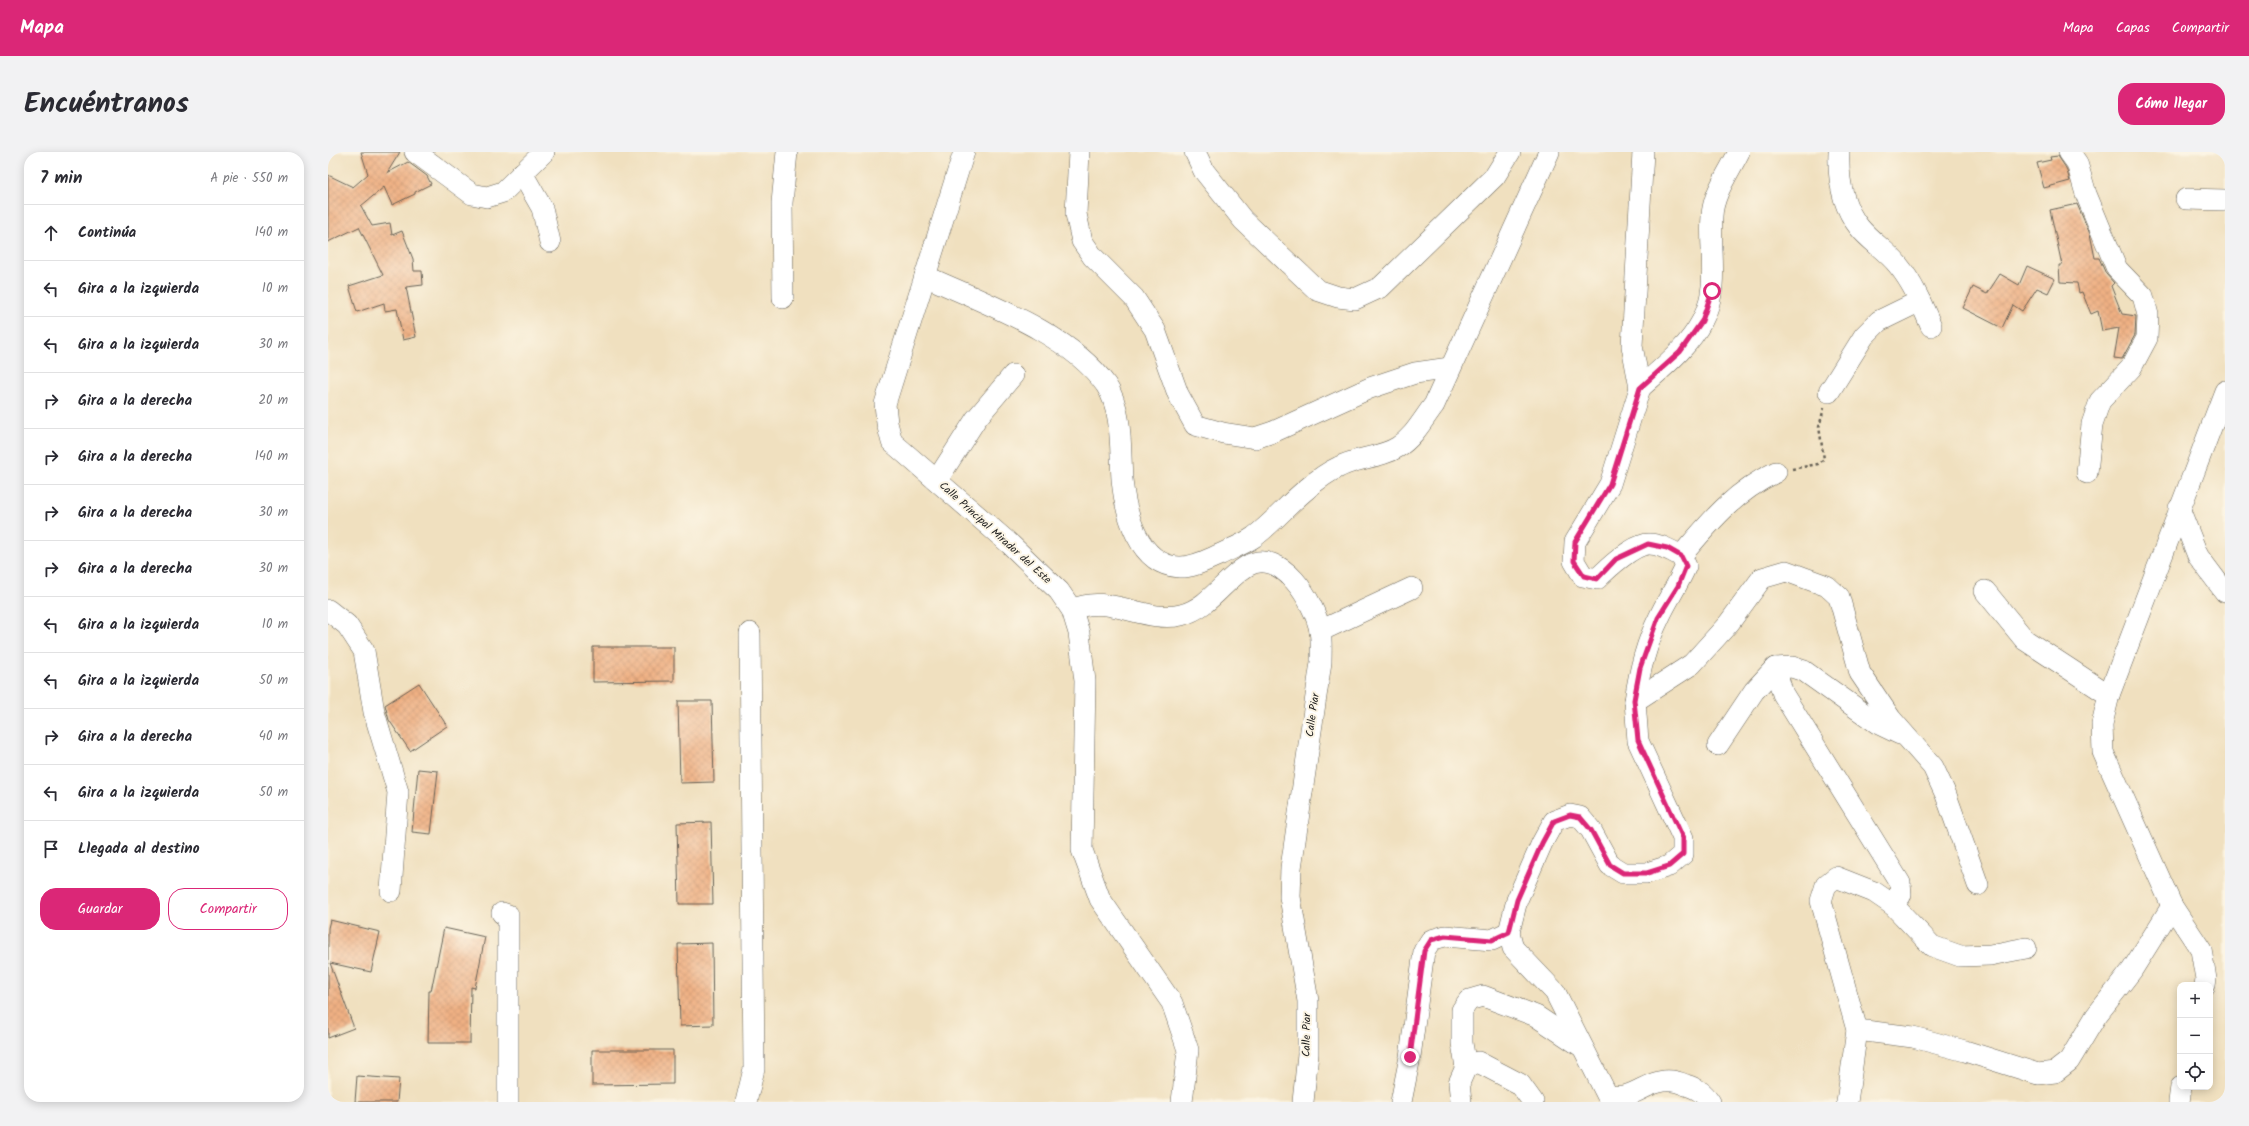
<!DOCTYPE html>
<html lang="es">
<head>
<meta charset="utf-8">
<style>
  body { margin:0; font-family:Kalam,sans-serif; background:#f2f2f3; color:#2b2b33 }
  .controls { position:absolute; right:12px; bottom:12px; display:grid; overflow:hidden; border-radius:8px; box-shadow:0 2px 10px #0003 }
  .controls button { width:36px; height:36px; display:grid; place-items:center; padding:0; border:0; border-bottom:1px solid #e1e1e2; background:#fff; color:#2b2b33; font:20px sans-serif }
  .stop { position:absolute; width:12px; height:12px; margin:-9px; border:3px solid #db2777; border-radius:50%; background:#fff }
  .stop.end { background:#db2777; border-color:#fff; box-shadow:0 1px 4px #0008 }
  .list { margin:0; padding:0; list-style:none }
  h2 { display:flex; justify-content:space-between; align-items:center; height:52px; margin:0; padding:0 16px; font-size:17px }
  h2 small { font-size:13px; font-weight:400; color:#7c7c81 }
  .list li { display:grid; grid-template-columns:26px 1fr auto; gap:12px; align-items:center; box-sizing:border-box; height:56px; padding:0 16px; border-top:1px solid #e1e1e2 }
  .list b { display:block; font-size:15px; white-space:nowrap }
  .list em { font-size:13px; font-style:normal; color:#7c7c81 }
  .actions { display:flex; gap:8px; padding:12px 16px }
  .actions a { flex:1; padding:9px 0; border:1px solid #db2777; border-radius:16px; text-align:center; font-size:14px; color:#db2777 }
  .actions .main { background:#db2777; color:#fff }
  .icon { flex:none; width:22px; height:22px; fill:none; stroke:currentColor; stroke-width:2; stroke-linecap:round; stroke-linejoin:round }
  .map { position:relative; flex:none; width:1897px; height:950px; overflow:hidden; border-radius:16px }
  header { display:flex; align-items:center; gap:24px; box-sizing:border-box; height:56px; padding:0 20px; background:#db2777; color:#fff }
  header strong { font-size:19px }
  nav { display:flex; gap:22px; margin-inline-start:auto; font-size:14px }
  .intro { display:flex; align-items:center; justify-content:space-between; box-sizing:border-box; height:96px; padding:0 24px }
  h1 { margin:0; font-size:28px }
  .button { padding:10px 18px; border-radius:16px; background:#db2777; color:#fff; font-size:14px; font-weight:700 }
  main { display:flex; gap:24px; padding:0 24px }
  aside { flex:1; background:#fff; border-radius:16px; box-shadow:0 2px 10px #0003 }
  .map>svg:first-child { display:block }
</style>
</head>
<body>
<header>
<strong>Mapa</strong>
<nav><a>Mapa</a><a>Capas</a><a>Compartir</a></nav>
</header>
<div class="intro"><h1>Encuéntranos</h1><a class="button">Cómo llegar</a></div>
<main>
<aside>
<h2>7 min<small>A pie · 550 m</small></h2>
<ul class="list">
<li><svg class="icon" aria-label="ahead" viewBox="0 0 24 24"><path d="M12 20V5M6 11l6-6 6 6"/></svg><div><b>Continúa</b></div><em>140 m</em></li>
<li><svg class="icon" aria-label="left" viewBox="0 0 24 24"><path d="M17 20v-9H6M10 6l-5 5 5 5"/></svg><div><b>Gira a la izquierda</b></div><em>10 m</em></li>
<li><svg class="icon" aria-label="left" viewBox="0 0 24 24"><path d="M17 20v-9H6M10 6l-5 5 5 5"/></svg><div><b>Gira a la izquierda</b></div><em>30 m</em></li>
<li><svg class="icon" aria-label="right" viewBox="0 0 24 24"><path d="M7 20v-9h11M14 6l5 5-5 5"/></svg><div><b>Gira a la derecha</b></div><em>20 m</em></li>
<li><svg class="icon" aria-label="right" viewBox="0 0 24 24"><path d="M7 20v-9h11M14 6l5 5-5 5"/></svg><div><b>Gira a la derecha</b></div><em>140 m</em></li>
<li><svg class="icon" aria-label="right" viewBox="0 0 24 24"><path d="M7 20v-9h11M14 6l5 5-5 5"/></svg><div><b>Gira a la derecha</b></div><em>30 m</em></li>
<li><svg class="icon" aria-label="right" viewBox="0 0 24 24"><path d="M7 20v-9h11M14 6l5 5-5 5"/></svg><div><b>Gira a la derecha</b></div><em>30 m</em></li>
<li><svg class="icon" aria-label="left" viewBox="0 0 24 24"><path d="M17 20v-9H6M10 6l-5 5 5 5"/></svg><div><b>Gira a la izquierda</b></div><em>10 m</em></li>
<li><svg class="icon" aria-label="left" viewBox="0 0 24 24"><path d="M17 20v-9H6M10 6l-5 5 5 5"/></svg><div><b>Gira a la izquierda</b></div><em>50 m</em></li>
<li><svg class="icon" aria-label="right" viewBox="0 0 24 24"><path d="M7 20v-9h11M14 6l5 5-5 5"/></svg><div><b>Gira a la derecha</b></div><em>40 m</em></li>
<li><svg class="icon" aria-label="left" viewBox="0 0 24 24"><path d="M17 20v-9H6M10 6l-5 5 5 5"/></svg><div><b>Gira a la izquierda</b></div><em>50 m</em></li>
<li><svg class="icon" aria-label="arrive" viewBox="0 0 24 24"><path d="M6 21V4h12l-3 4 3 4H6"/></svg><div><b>Llegada al destino</b></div></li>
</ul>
<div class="actions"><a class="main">Guardar</a><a>Compartir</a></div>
</aside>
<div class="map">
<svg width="1897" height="950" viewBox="0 0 1897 950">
  <defs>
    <pattern id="building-cross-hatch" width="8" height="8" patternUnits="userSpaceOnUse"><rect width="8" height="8" fill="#efb083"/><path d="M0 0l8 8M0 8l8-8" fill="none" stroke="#cc9771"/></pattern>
  </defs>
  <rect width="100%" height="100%" fill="#fcf5e5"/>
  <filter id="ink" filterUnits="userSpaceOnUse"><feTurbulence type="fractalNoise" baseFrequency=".025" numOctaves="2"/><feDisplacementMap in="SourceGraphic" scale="8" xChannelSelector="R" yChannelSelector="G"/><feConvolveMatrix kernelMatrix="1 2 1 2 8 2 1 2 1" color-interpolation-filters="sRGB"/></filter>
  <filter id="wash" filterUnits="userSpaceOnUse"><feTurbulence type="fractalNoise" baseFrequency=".012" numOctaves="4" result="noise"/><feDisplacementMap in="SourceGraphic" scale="16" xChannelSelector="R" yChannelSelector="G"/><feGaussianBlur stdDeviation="0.9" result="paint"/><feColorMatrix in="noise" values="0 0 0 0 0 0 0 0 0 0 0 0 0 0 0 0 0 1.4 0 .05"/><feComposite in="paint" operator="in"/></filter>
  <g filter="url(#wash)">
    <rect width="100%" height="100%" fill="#f0e0bf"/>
    <g id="blocks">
      <g fill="url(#building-cross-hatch)">
        <path d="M33,0h39l-13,21 21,-11 19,14 4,8 -16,8v2l-23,11 -8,-18 -23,19 11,20 18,-3 2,12 10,-4 11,28 1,12h8l1,14 -17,2 10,50 -13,3 -6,-31 -12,2 -1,-8 -27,9 -8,-26 34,-11 -24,-48 -31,15v-67l25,12 15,-13z"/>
        <path d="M1730,4l8,12 4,13 -26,7 -7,-25 14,-3 -1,-3z"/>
        <path d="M1749,52l13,30 5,24h4l7,16 8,9 -3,3 11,28 14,2 -1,19 -13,24 -8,-1 5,-30 -17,3 -4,-20 -7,3 -9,-22 -3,1 -2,-10 -17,-1 -1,-17h3l-12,-55z"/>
        <path d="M1699,114l28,13 -7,14 -11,-5 -15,23 -9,-6 -11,23 -39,-20 10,-21 14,7 13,-20 19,11z"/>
        <path d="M265,495h81v34l-81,1z"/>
        <path d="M91,531l28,43 -37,25 -21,-31 -4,-15z"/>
        <path d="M350,549h34l2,81 -34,1z"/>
        <path d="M90,617l20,2 -7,63 -19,-2z"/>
        <path d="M383,670l2,82h-34l-2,-81z"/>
        <path d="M2,768l50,12 -9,40 -41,-9 24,65 -26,10v-110z"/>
        <path d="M116,776l41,9 -10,51 -4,-1 -1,56h-42l1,-52h2z"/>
        <path d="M384,791l1,82 -33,1 -2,-82z"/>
        <path d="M264,898h81v34l-81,1z"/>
        <path d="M29,924l42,3 -2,23h-42z"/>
      </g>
    </g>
  </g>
  <g filter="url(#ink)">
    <use href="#blocks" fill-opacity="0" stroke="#666155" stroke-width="1"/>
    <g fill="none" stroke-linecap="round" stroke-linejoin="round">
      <defs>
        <g id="minor">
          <path d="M87,0l57,42 15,3 16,-5 41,-40"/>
          <path d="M636,0l-79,252 2,19 5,19 118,102 49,47 13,19 7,23 6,48 -3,169 18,49 72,104 16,47 -6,52"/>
          <path d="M751,0l-3,62 6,27 11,16 41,41 21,32 23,64 17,31 28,8 32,5 18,-6 97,-44 45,-15 35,-5"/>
          <path d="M867,0l9,19 39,49 74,70 21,7 17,2 26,-12 114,-111 15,-24"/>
          <path d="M1315,0l-11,194 8,42c22,-20 48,-40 62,-67 18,-33 7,-70 10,-105 1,-22 17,-44 27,-64"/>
          <path d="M1511,0c-1,26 3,54 20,75 11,14 28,24 39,38 15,18 24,40 33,61"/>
          <path d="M1741,0l8,11 9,31 31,75 26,27 5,19 -1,23 -16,30 -31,33 -8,23 -5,49"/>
          <path d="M194,21l20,35 8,34"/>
          <path d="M1858,47l39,1"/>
          <path d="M597,124c57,26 145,57 181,109 17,25 14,65 16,94 3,33 16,86 57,88 14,1 30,-8 42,-13 10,-5 23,-10 33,-17 20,-15 35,-34 54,-49 9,-8 20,-16 31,-21 18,-10 42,-9 59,-20 16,-10 25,-28 36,-42l115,-253"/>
          <path d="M455,146l-1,-95 5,-51"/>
          <path d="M1312,236l-30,96 -35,58 -1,19 9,15 14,3c11,-11 37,-35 52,-35 11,0 23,7 32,12l5,10c-8,19 -19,34 -27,52 -13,26 -20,54 -24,83l57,-37 37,-41 33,-45 24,-7 41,15 12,11 21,76 31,46 42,48 13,28 32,90"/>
          <path d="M1501,240l35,-56 15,-15 41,-20"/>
          <path d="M609,328l39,-61 37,-44"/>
          <path d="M1851,356l19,48 27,36"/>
          <path d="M1353,404c29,-34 53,-64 95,-84"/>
          <path d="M1657,439l40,49 84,55"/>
          <path d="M0,458l19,15 17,26 10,61 24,80 -7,99"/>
          <path d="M744,458c35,-18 73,14 109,5 28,-7 43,-35 66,-49 34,-20 68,37 73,65 2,10 1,21 1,31l-30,206 -1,29 18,104v53l-5,48"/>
          <path d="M992,479l92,-43"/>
          <path d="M1307,549l3,40 45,97v16l-14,12 -22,7h-24l-13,-8 -19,-35 -11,-13 -10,-2 -16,6 -12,22 -25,57 -8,32 4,16 42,44 52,103c24,7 36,-12 57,-14 8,-1 15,1 22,4 12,4 17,7 24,17"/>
          <path d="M1390,593l36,-54 21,-23"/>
          <path d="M1565,753l39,41 28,10 30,-1 36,-7"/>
          <path d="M174,761l6,2v187"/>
          <path d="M1877,833l1,-6 -5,-29 -29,-44 -69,-154 -1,-28 7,-29 116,-304"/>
          <path d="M1529,878l56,7 52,14 73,23 17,-2 14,-11 27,-45 36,-46 40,-64"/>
          <path d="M1138,915l-4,-24v-33l7,-10 14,-4 53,20 45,30"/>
          <path d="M418,950l8,-33 -4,-436"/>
          <path d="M1073,950l9,-45 14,-106 7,-11 14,-4 47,4 17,-8"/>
          <path d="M1133,950l-2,-19 7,-16 12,-5 42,22 13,18"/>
          <path d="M1519,950l10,-72 -36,-129 5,-16 10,-8 38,15 19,13 8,-10 -1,-12 -117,-189 -8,-26 17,-1 12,4 73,52 23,11"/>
          <path d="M1851,950l2,-15"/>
        </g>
      </defs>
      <use href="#minor" stroke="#666155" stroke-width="22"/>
      <path stroke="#666155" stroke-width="2.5" stroke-dasharray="3 3" stroke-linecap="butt" d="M1464,317l26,-5 6,-5 -5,-32 5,-19"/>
      <use href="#minor" stroke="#fff" stroke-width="21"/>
    </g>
  </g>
  <g fill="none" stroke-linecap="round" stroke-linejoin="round" filter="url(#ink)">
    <path stroke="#db2777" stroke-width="5" d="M1082,905l14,-106 7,-11 14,-4 47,4 17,-8 8,-32 25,-57 12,-22 16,-6 10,2 11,13 19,35 13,8h24l22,-7 14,-12v-16l-45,-98 -4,-40 6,-32 18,-50 20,-32 8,-20 -5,-10 -14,-8 -19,-4 -32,15 -19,20 -13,-3 -10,-15 1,-19 35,-58 30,-96 40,-36 22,-31 10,-30"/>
  </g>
  <g text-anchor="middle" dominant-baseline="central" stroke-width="4" stroke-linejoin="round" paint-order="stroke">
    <g font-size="11" fill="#1c1c1c" stroke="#fcf5e5">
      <text transform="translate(667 381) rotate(42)">Calle Principal Mirador del Este</text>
      <text transform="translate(985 563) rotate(-82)">Calle Piar</text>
      <text transform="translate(979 883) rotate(-89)">Calle Piar</text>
    </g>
  </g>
</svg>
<div class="controls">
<button>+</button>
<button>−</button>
<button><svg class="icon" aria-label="locate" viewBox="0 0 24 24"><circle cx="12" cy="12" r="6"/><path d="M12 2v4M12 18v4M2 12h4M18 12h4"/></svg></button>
</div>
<div class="stop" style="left:1384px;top:139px"></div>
<div class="stop end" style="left:1082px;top:905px"></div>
</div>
</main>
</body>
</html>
